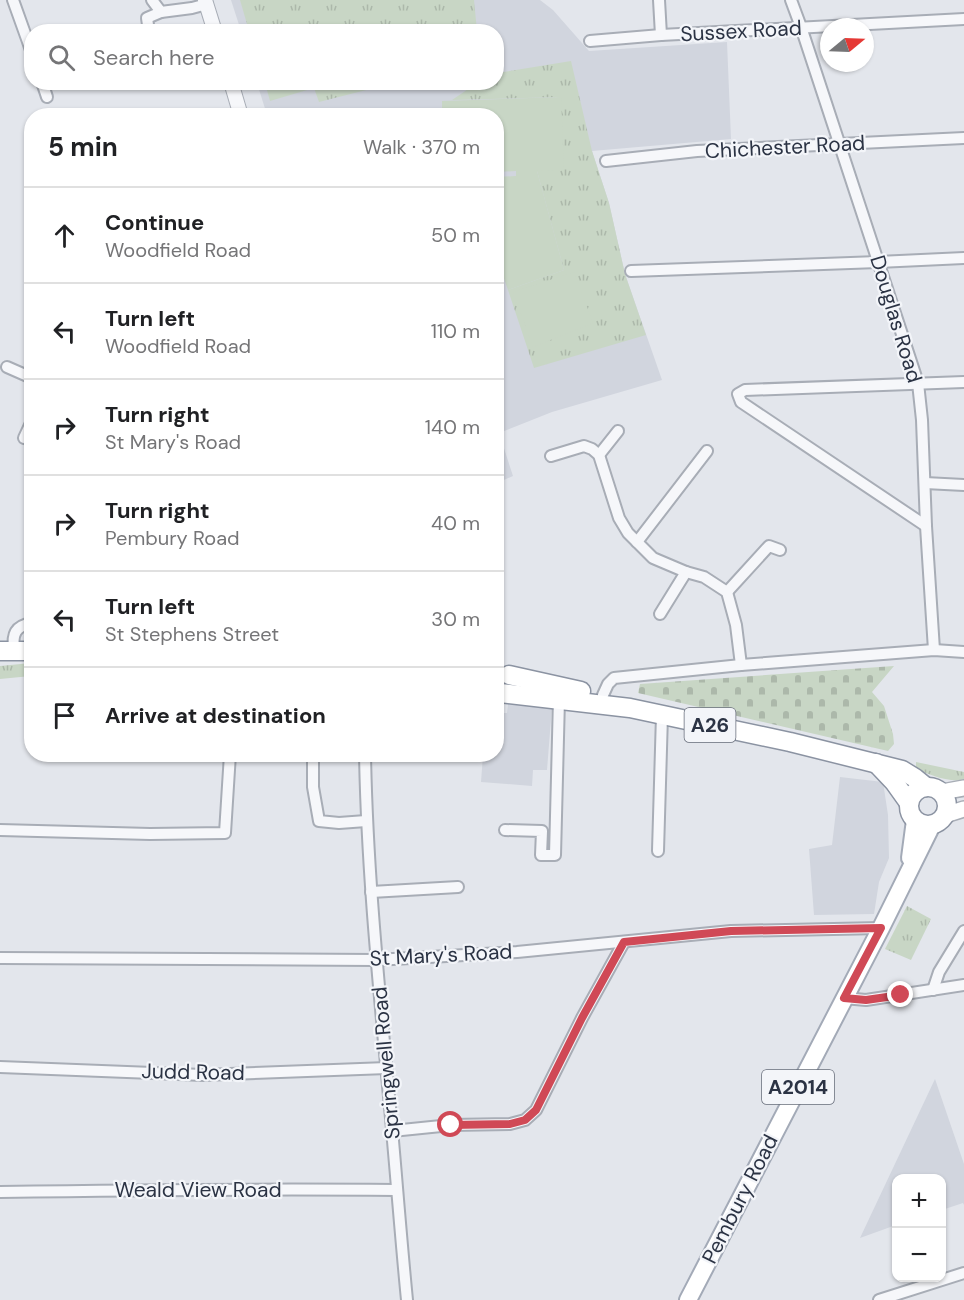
<!DOCTYPE html>
<html lang="en">
<head>
<meta charset="utf-8">
<style>
  body { margin:0; font-family:"DM Sans",sans-serif; background:#f2f2f2; color:#202124 }
  .controls { position:absolute; right:18px; bottom:18px; display:grid; overflow:hidden; border-radius:12px; box-shadow:0 2px 4px #0004 }
  .controls button { width:54px; height:54px; display:grid; place-items:center; padding:0; border:0; border-bottom:2px solid #e0e0e0; background:#fff; color:#202124; font:30px sans-serif }
  .compass { position:absolute; left:820px; top:18px; width:54px; height:54px; border-radius:50%; background:#fff; box-shadow:0 2px 4px #0004; rotate:71deg }
  .stop { position:absolute; width:18px; height:18px; margin:-14px; border:4px solid #d04956; border-radius:50%; background:#fff }
  .stop.end { background:#d04956; border-color:#fff; box-shadow:0 2px 6px #0008 }
  .list { margin:0; padding:0; list-style:none }
  h2 { display:flex; justify-content:space-between; align-items:center; height:78px; margin:0; padding:0 24px; font-size:26px }
  h2 small { font-size:20px; font-weight:400; color:#757577 }
  .list li { display:grid; grid-template-columns:39px 1fr auto; gap:18px; align-items:center; box-sizing:border-box; height:96px; padding:0 24px; border-top:2px solid #e0e0e0 }
  .list b { display:block; font-size:22px; white-space:nowrap }
  .list p { margin:0; font-size:20px; white-space:nowrap; color:#757577 }
  .list em { font-size:20px; font-style:normal; color:#757577 }
  .icon { flex:none; width:33px; height:33px; fill:none; stroke:currentColor; stroke-width:2; stroke-linecap:round; stroke-linejoin:round }
  .map { position:relative; flex:none; width:964px; height:1300px; overflow:hidden }
  .search { position:absolute; background:#fff; box-shadow:0 2px 4px #0004; left:24px; top:24px; width:480px; height:66px; display:flex; align-items:center; gap:15px; box-sizing:border-box; padding:0 21px; border-radius:24px; color:#757577; font-size:22px }
  .panel { position:absolute; background:#fff; box-shadow:0 2px 4px #0004; left:24px; top:108px; width:480px; height:654px; border-radius:24px }
  .map>svg:first-child { display:block }
</style>
</head>
<body>
<div class="map">
<svg width="964" height="1300" viewBox="0 0 964 1300">
  <defs>
    <pattern id="grass-tufts" width="24" height="20" patternUnits="userSpaceOnUse" patternTransform="scale(1.5)"><rect width="24" height="20" fill="#c8d6c5"/><path d="M3 7l-1-3M5 7V3M7 7l1-3M15 17l-1-3M17 17v-4M19 17l1-3" fill="none" stroke="#acb8aa"/></pattern>
    <pattern id="cemetery-stones" width="16" height="16" patternUnits="userSpaceOnUse" patternTransform="scale(1.5)"><rect width="16" height="16" fill="#c8d6c5"/><path d="M2 7V4a2 2 0 0 1 4 0v3zM10 15v-3a2 2 0 0 1 4 0v3z" fill="#acb8aa"/></pattern>
  </defs>
  <rect width="100%" height="100%" fill="#e3e6ec"/>
  <g fill="#d1d5de">
    <path d="M231,0h309l13,10 36,41 138,-9 4,97 -139,12 17,52 16,71 37,106 -110,32 -53,21 14,43 -16,7 -1,-367 -229,-1 -10,-32 239,-1v-50l-255,-1z"/>
    <path d="M508,704l44,3 -5,63h-14l-1,16 -51,-4 2,-27 13,-1 1,-41h10z"/>
    <path d="M840,777l43,5 5,33 1,43 -10,24 -5,32 -60,1 -5,-66 23,-4z"/>
    <path d="M935,1079l29,85v41l-1,-2 -21,7v-32h-46v47l-36,13z"/>
  </g>
  <g fill="url(#grass-tufts)">
    <path d="M240,0h234l3,31h-228z"/>
    <path d="M571,61l21,90 17,52 16,71 21,61 -112,33 -26,-78 56,-20 -27,-99 24,-74 -109,3 25,-17 19,-1 1,-9z"/>
    <path d="M265,83v-1l129,1 -75,19 -5,-14 -44,13z"/>
    <path d="M31,663v13l-31,3v-13z"/>
    <path d="M916,762l48,10v9c-18,0 -32,-5 -48,-12z"/>
    <path d="M907,906l24,13 -20,41 -26,-11z"/>
  </g>
  <path fill="url(#cemetery-stones)" d="M894,666l-22,26 12,14 9,28 1,10 -6,7 -250,-58 2,-9z"/>
  <g fill="#c8d6c5">
    <path d="M561,97l3,73 -27,1 27,99 -56,20 -11,-32v-81l19,-1v-5l-19,1 -1,-56 -54,-1v-14z"/>
    <path d="M574,272l19,51 -60,24 -20,-55z"/>
  </g>
  <g fill="none" stroke-linecap="round" stroke-linejoin="round">
    <defs>
      <g id="minor">
        <path d="M13,0l19,53"/>
        <path d="M152,0l9,12 31,-4 15,-4"/>
        <path d="M659,0l2,35"/>
        <path d="M791,0l10,27 117,356 4,37 4,106 8,124"/>
        <path d="M149,32l-2,-14 14,-6"/>
        <path d="M590,41l71,-6 303,-16"/>
        <path d="M42,82l5,15"/>
        <path d="M606,161l91,-10 267,-13"/>
        <path d="M631,271l247,-9 86,-4"/>
        <path d="M7,367l25,11"/>
        <path d="M32,421l-8,17 8,2"/>
        <path d="M599,455l19,-24"/>
        <path d="M551,456l33,-10 8,3 7,6 20,63 9,15 25,25 33,14 18,5 23,15 9,33 5,40"/>
        <path d="M925,483l39,2"/>
        <path d="M926,526l-185,-124 -3,-8 7,-4 219,-8"/>
        <path d="M637,542l70,-91"/>
        <path d="M727,592l42,-46 11,4"/>
        <path d="M660,614l26,-42"/>
        <path d="M14,650c-2,-16 1,-24 18,-27"/>
        <path d="M603,695l5,-11 6,-6 127,-13 193,-15 30,2"/>
        <path d="M313,754v33l6,34 20,2 27,-2"/>
        <path d="M365,754c2,112 13,222 23,332 7,72 12,143 19,214"/>
        <path d="M0,830l150,4 75,-1 5,-79"/>
        <path d="M505,830l37,1 -1,24h14l4,-156"/>
        <path d="M658,851l4,-136"/>
        <path d="M371,892l87,-5"/>
        <path d="M0,958l375,2 142,-8 214,-21 150,-3"/>
        <path d="M933,990l6,-18 25,-41"/>
        <path d="M844,998l22,2 98,-15"/>
        <path d="M0,1067l203,8 184,-7"/>
        <path d="M392,1131l59,-6 59,-1 15,-4 11,-10 46,-92 42,-76"/>
        <path d="M0,1192c132,-2 264,-3 396,-2"/>
        <path d="M879,1300l85,-27"/>
      </g>
      <g id="tertiary">
        <path d="M205,0l10,32"/>
        <path d="M231,82l10,34"/>
      </g>
      <g id="secondary">
        <path d="M942,792l22,-4"/>
        <path d="M945,815l19,-6"/>
      </g>
      <g id="primary">
        <path d="M910,858l5,-38"/>
        <path d="M688,1300l193,-372 51,-103"/>
      </g>
      <g id="trunk">
        <path d="M0,651h32"/>
        <path d="M509,675l72,16"/>
        <path d="M500,693l130,15 160,34 112,28 13,8 11,9"/>
        <path d="M876,763l18,19 15,21"/>
        <circle cx="928" cy="806" r="19"/>
      </g>
    </defs>
    <use href="#minor" stroke="#a8adb6" stroke-width="14"/>
    <use href="#tertiary" stroke="#a8adb6" stroke-width="16"/>
    <use href="#secondary" stroke="#a8adb6" stroke-width="18"/>
    <use href="#primary" stroke="#a3aab7" stroke-width="20"/>
    <use href="#trunk" stroke="#8b93a2" stroke-width="21"/>
    <use href="#minor" stroke="#f6f7fa" stroke-width="10"/>
    <use href="#tertiary" stroke="#f6f7fa" stroke-width="14"/>
    <use href="#secondary" stroke="#fff" stroke-width="15"/>
    <use href="#primary" stroke="#fff" stroke-width="16"/>
    <use href="#trunk" stroke="#fff" stroke-width="18"/>
  </g>
  <g fill="none" stroke-linecap="round" stroke-linejoin="round">
    <path stroke="#d04956" stroke-width="8" d="M451,1125l59,-1 15,-4 11,-10 46,-92 42,-76 107,-11 150,-3 -37,70 22,2 35,-5"/>
  </g>
  <g text-anchor="middle" dominant-baseline="central" stroke-width="4.5" stroke-linejoin="round" paint-order="stroke">
    <g fill="#f3f5f9" stroke="#676d7a" stroke-width="1.5">
      <rect x="684.5" y="708" width="51" height="34" rx="4.5"/>
      <rect x="762" y="1070" width="72" height="34" rx="4.5"/>
    </g>
    <g font-size="20" font-weight="bold" fill="#2b3344">
      <text x="710" y="725">A26</text>
      <text x="798" y="1087">A2014</text>
    </g>
    <g font-size="21" fill="#2b3344" stroke="#f3f5f9">
      <text transform="translate(741 31) rotate(-3)">Sussex Road</text>
      <text transform="translate(785 147) rotate(-3)">Chichester Road</text>
      <text transform="translate(896 319) rotate(73)">Douglas Road</text>
      <text transform="translate(441 955) rotate(-3)">St Mary's Road</text>
      <text transform="translate(386 1063) rotate(-95)">Springwell Road</text>
      <text transform="translate(193 1072) rotate(1)">Judd Road</text>
      <text x="198" y="1190">Weald View Road</text>
      <text transform="translate(740 1199) rotate(-63)">Pembury Road</text>
    </g>
  </g>
</svg>
<div class="controls">
<button>+</button>
<button>−</button>
</div>
<svg class="compass" viewBox="-18 -18 36 36"><path d="M0-13l5 13h-10z" fill="#e53935"/><path d="M0 13l5-13h-10z" fill="#757577"/></svg>
<div class="stop" style="left:451px;top:1125px"></div>
<div class="stop end" style="left:901px;top:995px"></div>
<div class="search"><svg class="icon" aria-label="search" viewBox="0 0 24 24"><circle cx="10" cy="10" r="6"/><path d="M15 15l6 6"/></svg>Search here</div>
<section class="panel">
<h2>5 min<small>Walk · 370 m</small></h2>
<ul class="list">
<li><svg class="icon" aria-label="ahead" viewBox="0 0 24 24"><path d="M12 20V5M6 11l6-6 6 6"/></svg><div><b>Continue</b><p>Woodfield Road</p></div><em>50 m</em></li>
<li><svg class="icon" aria-label="left" viewBox="0 0 24 24"><path d="M17 20v-9H6M10 6l-5 5 5 5"/></svg><div><b>Turn left</b><p>Woodfield Road</p></div><em>110 m</em></li>
<li><svg class="icon" aria-label="right" viewBox="0 0 24 24"><path d="M7 20v-9h11M14 6l5 5-5 5"/></svg><div><b>Turn right</b><p>St Mary's Road</p></div><em>140 m</em></li>
<li><svg class="icon" aria-label="right" viewBox="0 0 24 24"><path d="M7 20v-9h11M14 6l5 5-5 5"/></svg><div><b>Turn right</b><p>Pembury Road</p></div><em>40 m</em></li>
<li><svg class="icon" aria-label="left" viewBox="0 0 24 24"><path d="M17 20v-9H6M10 6l-5 5 5 5"/></svg><div><b>Turn left</b><p>St Stephens Street</p></div><em>30 m</em></li>
<li><svg class="icon" aria-label="arrive" viewBox="0 0 24 24"><path d="M6 21V4h12l-3 4 3 4H6"/></svg><div><b>Arrive at destination</b></div></li>
</ul>
</section>
</div>
</body>
</html>
